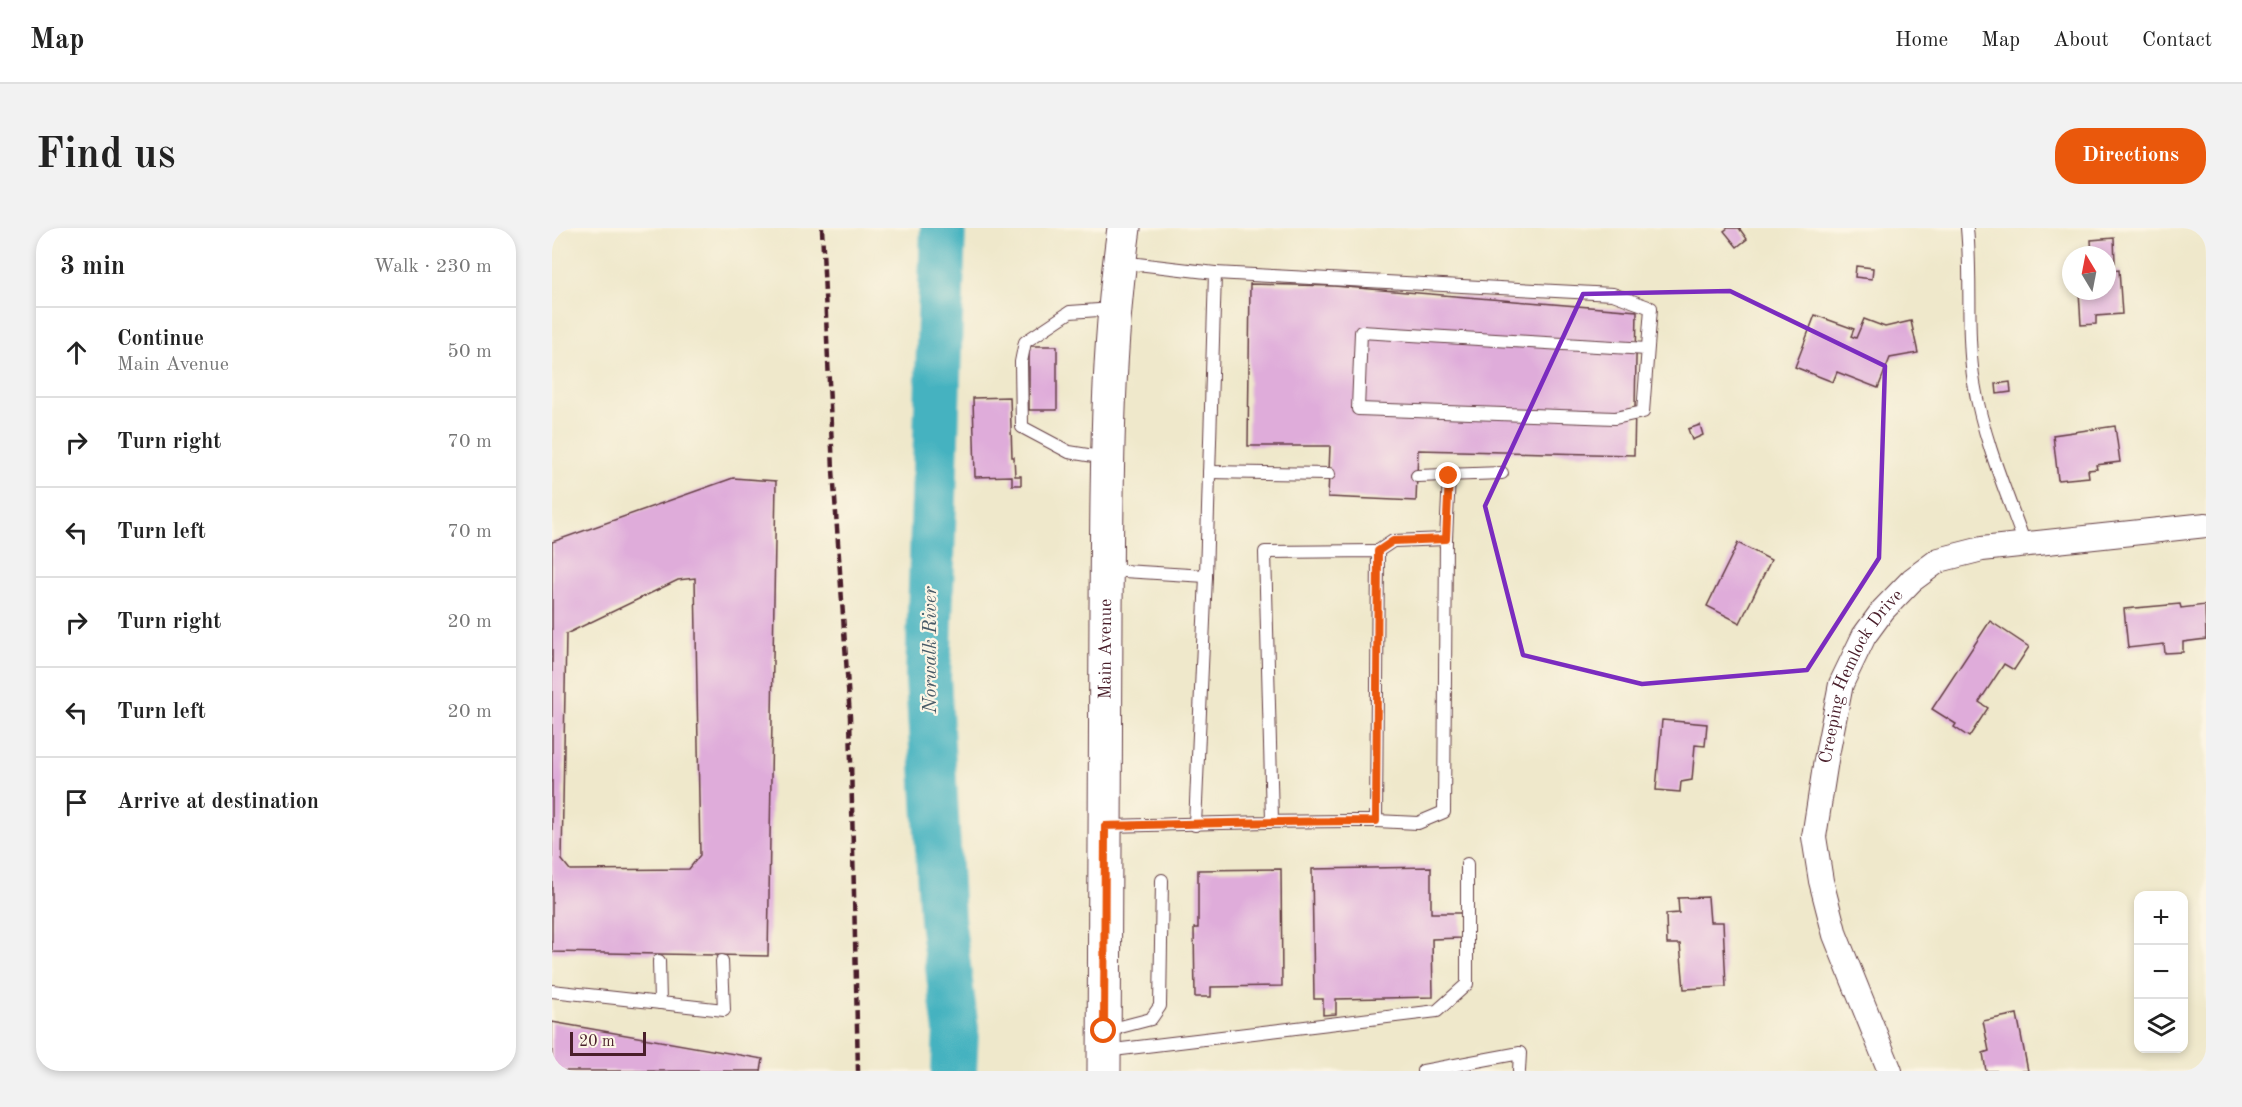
<!DOCTYPE html>
<html lang="en">
<head>
<meta charset="utf-8">
<style>
  body { margin:0; font-family:"Old Standard TT",serif; background:#f2f2f2; color:#222 }
  .controls { position:absolute; right:18px; bottom:18px; display:grid; overflow:hidden; border-radius:12px; box-shadow:0 3px 9px #0003 }
  .controls button { width:54px; height:54px; display:grid; place-items:center; padding:0; border:0; border-bottom:2px solid #e0e0e0; background:#fff; color:#222; font:30px sans-serif }
  .compass { position:absolute; left:1510px; top:18px; width:54px; height:54px; border-radius:50%; background:#fff; box-shadow:0 3px 9px #0003; rotate:350deg }
  .scale { position:absolute; left:18px; bottom:15px; width:76px; box-sizing:border-box; padding-left:6px; border:3px solid #4a1f2b; border-top:0; font-size:16px; line-height:21px; white-space:nowrap; color:#4a1f2b; -webkit-text-stroke:4px #fcf5e5; paint-order:stroke }
  .stop { position:absolute; width:18px; height:18px; margin:-14px; border:4px solid #ea580c; border-radius:50%; background:#fff }
  .stop.end { background:#ea580c; border-color:#fff; box-shadow:0 2px 6px #0008 }
  .list { margin:0; padding:0; list-style:none }
  h2 { display:flex; justify-content:space-between; align-items:center; height:78px; margin:0; padding:0 24px; font-size:26px }
  h2 small { font-size:20px; font-weight:400; color:#767676 }
  .list li { display:grid; grid-template-columns:39px 1fr auto; gap:18px; align-items:center; box-sizing:border-box; height:90px; padding:0 24px; border-top:2px solid #e0e0e0 }
  .list b { display:block; font-size:22px; white-space:nowrap }
  .list p { margin:0; font-size:20px; white-space:nowrap; color:#767676 }
  .list em { font-size:20px; font-style:normal; color:#767676 }
  .icon { flex:none; width:33px; height:33px; fill:none; stroke:currentColor; stroke-width:2; stroke-linecap:round; stroke-linejoin:round }
  .map { position:relative; flex:none; width:1654px; height:843px; overflow:hidden; border-radius:24px }
  header { display:flex; align-items:center; gap:36px; box-sizing:border-box; height:84px; padding:0 30px; background:#fff; border-bottom:2px solid #e0e0e0 }
  header strong { font-size:28px }
  nav { display:flex; gap:33px; margin-inline-start:auto; font-size:21px }
  .intro { display:flex; align-items:center; justify-content:space-between; box-sizing:border-box; height:144px; padding:0 36px }
  h1 { margin:0; font-size:42px }
  .button { padding:15px 27px; border-radius:24px; background:#ea580c; color:#fff; font-size:21px; font-weight:700 }
  main { display:flex; gap:36px; padding:0 36px }
  aside { flex:1; background:#fff; border-radius:24px; box-shadow:0 3px 9px #0003 }
  .map>svg:first-child { display:block }
</style>
</head>
<body>
<header>
<strong>Map</strong>
<nav><a>Home</a><a>Map</a><a>About</a><a>Contact</a></nav>
</header>
<div class="intro"><h1>Find us</h1><a class="button">Directions</a></div>
<main>
<aside>
<h2>3 min<small>Walk · 230 m</small></h2>
<ul class="list">
<li><svg class="icon" aria-label="ahead" viewBox="0 0 24 24"><path d="M12 20V5M6 11l6-6 6 6"/></svg><div><b>Continue</b><p>Main Avenue</p></div><em>50 m</em></li>
<li><svg class="icon" aria-label="right" viewBox="0 0 24 24"><path d="M7 20v-9h11M14 6l5 5-5 5"/></svg><div><b>Turn right</b></div><em>70 m</em></li>
<li><svg class="icon" aria-label="left" viewBox="0 0 24 24"><path d="M17 20v-9H6M10 6l-5 5 5 5"/></svg><div><b>Turn left</b></div><em>70 m</em></li>
<li><svg class="icon" aria-label="right" viewBox="0 0 24 24"><path d="M7 20v-9h11M14 6l5 5-5 5"/></svg><div><b>Turn right</b></div><em>20 m</em></li>
<li><svg class="icon" aria-label="left" viewBox="0 0 24 24"><path d="M17 20v-9H6M10 6l-5 5 5 5"/></svg><div><b>Turn left</b></div><em>20 m</em></li>
<li><svg class="icon" aria-label="arrive" viewBox="0 0 24 24"><path d="M6 21V4h12l-3 4 3 4H6"/></svg><div><b>Arrive at destination</b></div></li>
</ul>
</aside>
<div class="map">
<svg width="1654" height="843" viewBox="0 0 1654 843">
  <rect width="100%" height="100%" fill="#fcf5e5"/>
  <filter id="ink" filterUnits="userSpaceOnUse"><feTurbulence type="fractalNoise" baseFrequency=".0167" numOctaves="2"/><feDisplacementMap in="SourceGraphic" scale="12" xChannelSelector="R" yChannelSelector="G"/><feConvolveMatrix kernelMatrix="1 2 1 2 8 2 1 2 1" color-interpolation-filters="sRGB"/></filter>
  <filter id="wash" filterUnits="userSpaceOnUse"><feTurbulence type="fractalNoise" baseFrequency=".008" numOctaves="4" result="noise"/><feDisplacementMap in="SourceGraphic" scale="24" xChannelSelector="R" yChannelSelector="G"/><feGaussianBlur stdDeviation="1.35" result="paint"/><feColorMatrix in="noise" values="0 0 0 0 0 0 0 0 0 0 0 0 0 0 0 0 0 1.4 0 .05"/><feComposite in="paint" operator="in"/></filter>
  <g filter="url(#wash)">
    <rect width="100%" height="100%" fill="#efe8cb"/>
    <g fill="none" stroke-linecap="round" stroke-linejoin="round">
      <path stroke="#44b2c0" stroke-width="46" d="M391,0l-15,450 14,241 14,111 -2,41"/>
    </g>
    <g id="blocks">
      <g fill="#dfacda" fill-rule="evenodd">
        <path d="M1176,0h11l8,11 -10,8 -13,-16z"/>
        <path d="M1562,10l1,25h-5l1,8 8,-1 3,44 -26,2v8l-15,1 -2,-34h28v-36h-15l-1,-15z"/>
        <path d="M1304,38l17,2 -1,11 -17,-2z"/>
        <path d="M698,56l84,2 303,25 -3,144 -216,-5 -2,51 -88,-4 2,-51h-82z"/>
        <path d="M1263,87l39,14 -3,7 5,2 8,-19 21,8 26,-6 7,32 -28,5 -12,30 -41,-16 -4,10 -38,-15z"/>
        <rect x="477" y="118" width="28" height="64"/>
        <path d="M1458,154l1,10 -14,2 -1,-10z"/>
        <path d="M458,169l2,60h2l1,19h6v9h-9v-9l-37,1 -2,-79z"/>
        <path d="M1148,197l3,10 -11,5 -4,-11z"/>
        <path d="M1563,198l5,36 -24,3 1,4 -9,1 1,7 -31,3 -5,-45z"/>
        <path d="M181,250l43,3 -8,475 -216,-4v-410zM143,350l5,277 -11,14 -119,1 -8,-10 4,-226 112,-54z"/>
        <path d="M1186,315l33,17 -31,63 -33,-17z"/>
        <path d="M1628,376l1,4 24,-3 1,34 -23,3v10l-18,1 -1,-9 -36,4 -4,-39z"/>
        <path d="M1438,393l39,26 -15,23 -10,-6 -25,38 9,6 -19,29 -15,-10 2,-3 -24,-15z"/>
        <path d="M1110,492l45,4 -2,22 -10,-1 -3,35 -11,2 -1,10 -24,-2z"/>
        <path d="M879,639v46h30v25l-29,1 1,58 -97,2v15l-13,1v-16h-9l-2,-130z"/>
        <path d="M729,641l1,117 -71,1v10h-16l-1,-69h4v-58z"/>
        <path d="M1156,669l2,25h13l3,65 -42,2 -4,-45h-13l-1,-30 13,-1 -1,-15z"/>
        <path d="M1465,786l11,57h-42l-3,-18 6,-2 -6,-30z"/>
        <path d="M0,794l211,37 -2,12h-209z"/>
      </g>
    </g>
  </g>
  <g filter="url(#ink)">
    <use href="#blocks" fill-opacity="0" stroke="#633d43" stroke-width="1.5"/>
    <g fill="none" stroke-linecap="round" stroke-linejoin="round">
      <defs>
        <g id="lane">
          <path d="M1415,0c5,52 -1,103 7,155 9,55 32,109 51,161"/>
          <path d="M663,45l398,21 38,14 -8,104 -28,6 -257,-9 3,-77 286,17"/>
          <path d="M554,230l-37,-6 -47,-25 -1,-65 4,-20 45,-30 43,-3"/>
          <path d="M657,244l120,2"/>
          <path d="M865,248l85,-3"/>
          <path d="M826,323l15,-10 53,-2 3,-63"/>
          <path d="M555,342l99,6 9,-303 -95,-11"/>
          <path d="M824,593l42,2 26,-11 2,-273"/>
          <path d="M643,597l11,-249"/>
          <path d="M553,598c91,-2 181,-6 271,-5l2,-270 -113,1 7,268"/>
          <path d="M107,733l1,42"/>
          <path d="M0,763l172,19 -2,-49"/>
          <path d="M553,803l46,-12 9,-13 2,-126"/>
          <path d="M553,823l332,-40 30,-27v-120"/>
          <path d="M871,843l97,-18 -1,18"/>
        </g>
        <g id="street">
          <path id="s1" d="M1338,843l-55,-136 -14,-54 -7,-44 12,-77 15,-76 23,-48 19,-26 29,-30 27,-20 43,-11 224,-24"/>
        </g>
        <g id="primary">
          <path id="s2" d="M552,843c1,-153 1,-305 2,-458 1,-129 0,-257 18,-385"/>
        </g>
      </defs>
      <use href="#lane" stroke="#633d43" stroke-width="14"/>
      <use href="#street" stroke="#633d43" stroke-width="26"/>
      <use href="#primary" stroke="#633d43" stroke-width="35"/>
      <use href="#lane" stroke="#fff" stroke-width="12"/>
      <use href="#street" stroke="#fff" stroke-width="24"/>
      <use href="#primary" stroke="#fff" stroke-width="33"/>
      <path stroke="#4a1f2b" stroke-width="4.5" stroke-dasharray="9 4.5" stroke-linecap="butt" d="M270,0l11,242 17,247 8,354"/>
    </g>
  </g>
  <g fill="none" stroke-linecap="round" stroke-linejoin="round" filter="url(#ink)">
    <path stroke="#ea580c" stroke-width="8" d="M552,803l1,-205c91,-2 181,-5 271,-5l2,-270 15,-10 53,-2 3,-63"/>
  </g>
  <path fill="none" stroke="#7b2cbf" stroke-width="4.5" stroke-linejoin="round" d="M1178,63l155,75 -6,192 -72,112 -165,14 -119,-29 -38,-149 98,-212z"/>
  <g text-anchor="middle" dominant-baseline="central" stroke-width="4.5" stroke-linejoin="round" paint-order="stroke">
    <g font-size="18" fill="#4a1f2b" stroke="#fcf5e5">
      <text stroke="none"><textPath href="#s2" startOffset="422">Main Avenue</textPath></text>
      <text stroke="none"><textPath href="#s1" startOffset="417">Creeping Hemlock Drive</textPath></text>
    </g>
    <g font-size="20" font-style="italic" fill="#485a67" stroke="#fcf5e5">
      <text transform="translate(379 422) rotate(-90)">Norwalk River</text>
    </g>
  </g>
</svg>
<div class="controls">
<button>+</button>
<button>−</button>
<button><svg class="icon" aria-label="layers" viewBox="0 0 24 24"><path d="M12 4l9 5-9 5-9-5zM3 14l9 5 9-5"/></svg></button>
</div>
<svg class="compass" viewBox="-18 -18 36 36"><path d="M0-13l5 13h-10z" fill="#e53935"/><path d="M0 13l5-13h-10z" fill="#767676"/></svg>
<div class="scale">20 m</div>
<div class="stop" style="left:552px;top:803px"></div>
<div class="stop end" style="left:897px;top:248px"></div>
</div>
</main>
</body>
</html>
